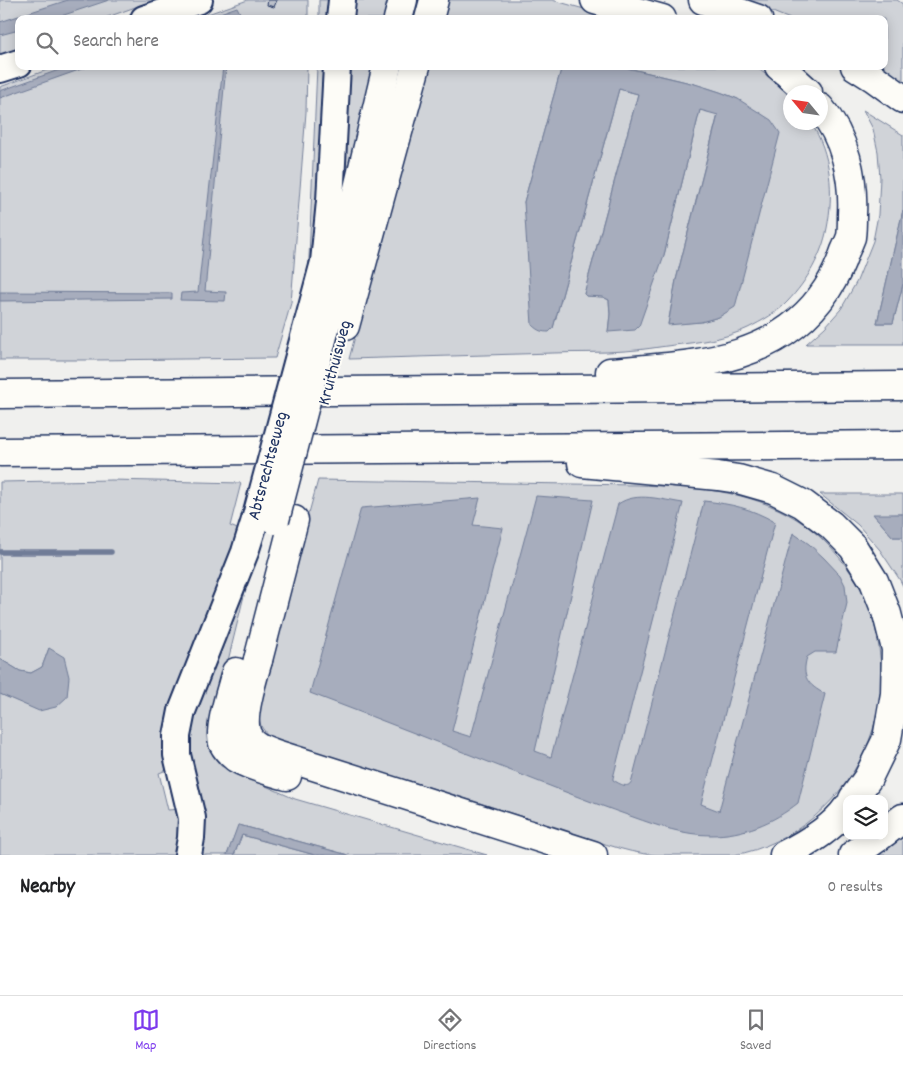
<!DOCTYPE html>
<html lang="en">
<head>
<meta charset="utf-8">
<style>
  body { margin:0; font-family:Dekko,sans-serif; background:#f2f2f2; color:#202124 }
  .controls { position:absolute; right:15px; bottom:15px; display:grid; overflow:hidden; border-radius:10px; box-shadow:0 2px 12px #0003 }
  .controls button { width:45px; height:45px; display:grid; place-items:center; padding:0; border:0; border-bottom:1px solid #e0e0e0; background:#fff; color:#202124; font:25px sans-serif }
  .compass { position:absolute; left:783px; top:85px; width:45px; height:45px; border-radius:50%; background:#fff; box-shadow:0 2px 12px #0003; rotate:299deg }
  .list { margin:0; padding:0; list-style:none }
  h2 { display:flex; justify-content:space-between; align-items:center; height:65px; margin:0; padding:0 20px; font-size:21px }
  h2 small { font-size:16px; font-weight:400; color:#757577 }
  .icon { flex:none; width:28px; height:28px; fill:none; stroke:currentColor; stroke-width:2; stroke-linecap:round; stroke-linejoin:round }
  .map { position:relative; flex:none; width:903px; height:855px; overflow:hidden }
  .search { position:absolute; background:#fff; box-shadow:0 2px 12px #0003; left:15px; right:15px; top:15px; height:55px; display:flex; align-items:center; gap:12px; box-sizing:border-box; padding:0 18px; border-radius:10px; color:#757577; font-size:19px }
  .sheet { height:140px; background:#fff }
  nav { display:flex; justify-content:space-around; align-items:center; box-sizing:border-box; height:70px; border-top:1px solid #e0e0e0; background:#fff; font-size:14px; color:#757577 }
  nav a { display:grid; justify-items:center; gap:2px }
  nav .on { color:#7c3aed }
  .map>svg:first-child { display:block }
</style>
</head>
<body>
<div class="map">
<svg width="903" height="855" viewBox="0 0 903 855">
  <rect width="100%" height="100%" fill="#f0f0ee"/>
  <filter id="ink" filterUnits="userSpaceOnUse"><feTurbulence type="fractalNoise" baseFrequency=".02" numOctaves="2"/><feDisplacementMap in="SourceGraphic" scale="10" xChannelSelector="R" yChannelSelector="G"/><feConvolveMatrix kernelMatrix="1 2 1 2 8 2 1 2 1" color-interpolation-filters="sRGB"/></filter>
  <g filter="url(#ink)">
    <g fill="#d0d3d8" stroke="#76819b">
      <path d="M0,0h155l-53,19h-83v29l-19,7z"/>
      <path d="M248,0h60v19h-115z"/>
      <path d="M319,0h14l-2,19h-12z"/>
      <path d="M352,0h46l-5,19h-44z"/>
      <path d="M443,0h109l68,19h-181z"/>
      <path d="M743,0h154l6,4v81l-28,-19h9v-47h-94z"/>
      <path d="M58,66h249l-1,46 -15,191 -16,55 -182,2h-93v-273z"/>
      <path d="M317,66h10l-3,128 -16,88z"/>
      <path d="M346,66h35l-40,136z"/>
      <path d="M427,66h135l-38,136 29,126 66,-239 19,5 -54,200 2,2 17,1 6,3 1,14 -2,18 56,-77 36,-145 18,4 -42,166 -8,44 33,-2 18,-5 19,-218c-38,-16 -79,-23 -119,-33h134l7,4 28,22 2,3v27l21,1c20,30 23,70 16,105 -5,27 -20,53 -39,73 -10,11 -26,20 -40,27 -23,11 -49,14 -74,17 -16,2 -32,5 -49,6 -24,2 -48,1 -72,2 -68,2 -136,4 -204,6z"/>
      <path d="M863,110l40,25v75l-26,113h16l10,-39v60h-97l19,-17 16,-18 16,-28 16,-40 5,-26 2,-37 -2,-26 -5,-23z"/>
      <path d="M112,480l129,3 -11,43 10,4 -14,39 -19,43 -35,156 -13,5 9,37 13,-1 -2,46h-179v-161l39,16 10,-62 -7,19 -11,6 -11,-2 -20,-12v-177z"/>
      <path d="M318,480l318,5c56,2 113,4 162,35 16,10 29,23 41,37 8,10 16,21 22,32 10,18 15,38 18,59 10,65 -15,126 -65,169 -23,19 -51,33 -80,38 -11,0 -23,0 -34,0 -14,0 -30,0 -44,0 -33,-2 -66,-17 -97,-27 -50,-15 -99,-32 -149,-47 -15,-4 -30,-6 -44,-10 -18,-4 -36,-10 -54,-15 -9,-3 -23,-5 -31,-10 -7,-5 -16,-13 -20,-20 -1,-4 -2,-8 -3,-11l46,-202h5z"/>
      <path d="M820,494h83v20l-29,1 19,22h10v49l-3,-6 -20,-30 -22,-25z"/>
      <path d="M255,551l-47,191 5,14 8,10 74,33 192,56h-139l-109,-30 -12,30h-33l-8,-97 6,-39z"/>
      <path d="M242,835l73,20h-81z"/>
      <path d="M903,837v18h-24z"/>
    </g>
    <g fill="#a7adbd" stroke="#6f7b97">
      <path d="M68,0h41l-57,19h-33v11l-19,5v-13z"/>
      <path d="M237,7l3,6 -15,6h-22z"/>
      <path d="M70,66h20l-90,32v-7z"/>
      <path d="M223,66h3l-21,225 21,1 -1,9 -45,-1 1,-7 17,-1z"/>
      <path d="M562,66h57l76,18 25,8 18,7 33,21 9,13 -45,174 -16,10 -18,5 -33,3 8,-45 42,-165 -18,-5 -36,145 -25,71 -4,4 -27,2 2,-18 -1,-14 -6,-3 -17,-1 -2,-2 54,-200 -19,-5 -66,239 -4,4c-7,0 -11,-1 -17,-7l-8,-123z"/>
      <path d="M903,210v74l-10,39h-16z"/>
      <path d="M0,292l172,1v6l-172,2z"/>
      <path d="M536,496l57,4 -58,251 16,6 67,-253c19,-13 44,-4 65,-1l-70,275v2c7,4 16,10 19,0l72,-279c28,3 46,7 71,21l-74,282 18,7 74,-278 16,11 15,14 16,17 5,10 2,18 -11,49h-21l-8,5c-6,20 1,28 18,37l-27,109c-25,20 -55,32 -87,32 -27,0 -53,-9 -78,-18 -26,-9 -52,-19 -78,-29 -82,-32 -163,-64 -245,-95l51,-185 119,-10 -7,27 30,3 -51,203 19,6z"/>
      <path d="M873,514h30v23h-10z"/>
      <path d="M49,648l15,9 5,20 -2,20 -11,10 -17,4 -39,-17v-35l20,12 11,2 11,-6z"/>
      <path d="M238,825h1l109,30h-33l-73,-20 -8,20h-7z"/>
    </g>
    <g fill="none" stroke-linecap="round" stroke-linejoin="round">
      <path stroke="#6f7b97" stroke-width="5.5" d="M0,552h111"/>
    </g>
    <path fill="#bbc0ca" stroke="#1b2f5e" d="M268,0h9l-3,7 -7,-2z"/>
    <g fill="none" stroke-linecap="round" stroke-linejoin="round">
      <defs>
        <g id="minor">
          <path d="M144,19l55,-19"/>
          <path d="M340,19l2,-19"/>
          <path d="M0,69l19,-6"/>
          <path d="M308,322l16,-60 6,-61 7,-135"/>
          <path d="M188,855l3,-17 1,-20 -15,-63v-19l5,-25 63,-159 10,-32"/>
        </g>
        <g id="major">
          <path d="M398,19l5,-19"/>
          <path d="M429,19l5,-19"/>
          <path d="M326,324l61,-258"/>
          <path d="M345,326l71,-260"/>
          <path d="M258,660l36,-140"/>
        </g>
        <g id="highway">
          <path d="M595,0l67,19"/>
          <path d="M703,0l55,19"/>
          <path d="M779,66l7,6 22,20"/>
          <path d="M855,66l19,12 29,21"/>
          <path d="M610,372c81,-7 168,-8 217,-83 9,-14 13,-23 18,-38 2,-4 4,-9 6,-14 1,-7 1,-15 1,-22 2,-38 -7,-78 -32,-107"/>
          <path d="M0,394l903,-8"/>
          <path d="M0,452l903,-7"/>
          <path d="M582,463l136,13 20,3 35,10 30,15 28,21 22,22 21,34 13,33 9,35 -1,45 -8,45 -19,39 -15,21"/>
          <path d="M258,660c-5,18 -20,62 -9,78 5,9 17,12 27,16l317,101"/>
          <path d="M236,672c-4,16 -18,56 -13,71 3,6 8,11 13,15 15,9 34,13 51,18"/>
          <path d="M884,833l19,-15"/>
          <path d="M784,855c22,-11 49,-27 63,-47"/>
          <path d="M853,855l27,-19"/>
        </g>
      </defs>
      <use href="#minor" stroke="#1b2f5e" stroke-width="30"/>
      <use href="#major" stroke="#1b2f5e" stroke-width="31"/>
      <use href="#highway" stroke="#1b2f5e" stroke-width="31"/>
      <use href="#minor" stroke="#fdfcf7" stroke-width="26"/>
      <use href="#major" stroke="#fdfcf7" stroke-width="28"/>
      <use href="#highway" stroke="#fdfcf7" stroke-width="28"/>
      <defs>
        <path id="minor-bridge" d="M255,520l53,-198"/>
        <path id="major-bridge" d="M275,520l51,-196"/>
      </defs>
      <use href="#minor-bridge" stroke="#1b2f5e" stroke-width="30" stroke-linecap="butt"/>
      <use href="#major-bridge" stroke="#1b2f5e" stroke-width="31" stroke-linecap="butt"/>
      <use href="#minor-bridge" stroke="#fdfcf7" stroke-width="26"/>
      <use href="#major-bridge" stroke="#fdfcf7" stroke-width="28"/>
    </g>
  </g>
  <g text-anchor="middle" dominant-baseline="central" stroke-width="4" stroke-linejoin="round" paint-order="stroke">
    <g font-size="18" fill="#1b2f5e" stroke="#fdfcf7">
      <text transform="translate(336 363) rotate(-75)">Kruithuisweg</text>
      <text transform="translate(269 466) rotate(-75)">Abtsrechtseweg</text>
    </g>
  </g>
</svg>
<div class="controls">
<button><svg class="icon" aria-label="layers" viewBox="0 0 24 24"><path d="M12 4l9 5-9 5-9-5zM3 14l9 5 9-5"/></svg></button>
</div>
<svg class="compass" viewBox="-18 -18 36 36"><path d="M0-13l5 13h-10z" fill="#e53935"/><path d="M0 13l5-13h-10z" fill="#757577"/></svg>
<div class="search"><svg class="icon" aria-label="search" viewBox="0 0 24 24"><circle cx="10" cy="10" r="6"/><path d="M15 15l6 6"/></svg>Search here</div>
</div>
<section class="sheet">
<h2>Nearby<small>0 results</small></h2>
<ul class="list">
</ul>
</section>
<nav>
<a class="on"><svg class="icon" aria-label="map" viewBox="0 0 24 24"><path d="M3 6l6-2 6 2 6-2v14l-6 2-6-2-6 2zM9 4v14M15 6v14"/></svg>Map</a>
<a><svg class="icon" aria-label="directions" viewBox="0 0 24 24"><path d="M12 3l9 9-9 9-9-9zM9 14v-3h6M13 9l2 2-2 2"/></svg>Directions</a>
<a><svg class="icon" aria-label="saved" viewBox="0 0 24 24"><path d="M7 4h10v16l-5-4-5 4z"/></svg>Saved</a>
</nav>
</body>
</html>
